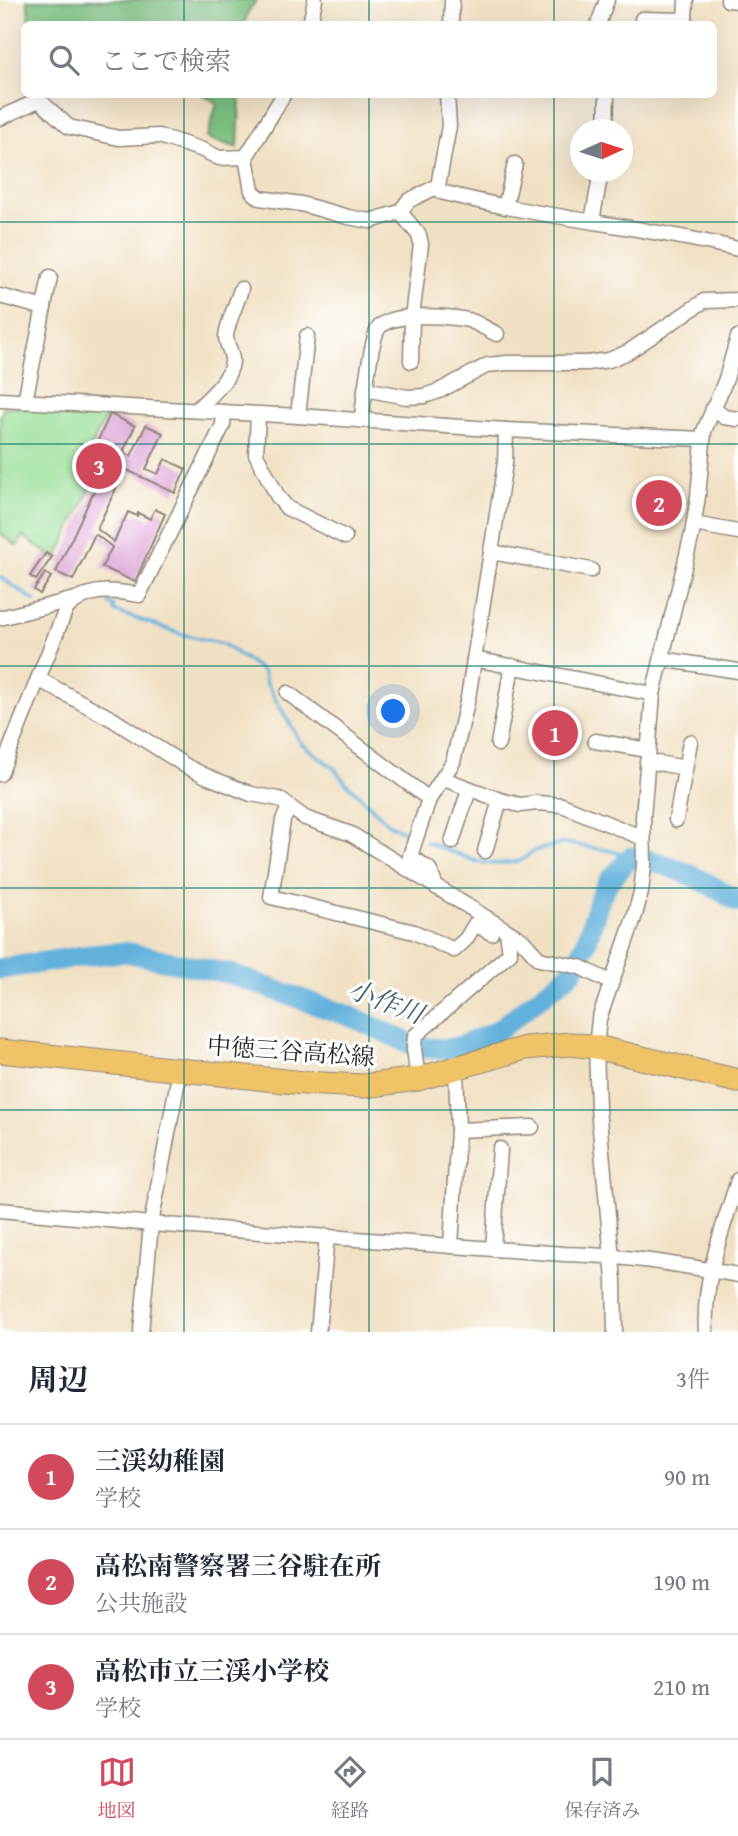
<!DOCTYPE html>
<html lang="ja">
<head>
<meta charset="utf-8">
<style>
  body { margin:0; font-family:"Gentium Book Plus","Noto Serif JP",serif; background:#f6f6f7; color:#1f2937 }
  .compass { position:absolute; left:570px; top:119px; width:63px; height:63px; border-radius:50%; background:#fff; box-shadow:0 7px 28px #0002; rotate:87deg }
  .you { position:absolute; left:394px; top:712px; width:24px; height:24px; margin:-18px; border:5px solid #fff; border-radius:50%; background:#1a73e8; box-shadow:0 0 0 10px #1a73e833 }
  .badge { display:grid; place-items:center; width:46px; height:46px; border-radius:50%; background:#d1495b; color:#fff; font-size:23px; font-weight:700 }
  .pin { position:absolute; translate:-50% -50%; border:4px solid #fff; box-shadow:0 2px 7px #0006 }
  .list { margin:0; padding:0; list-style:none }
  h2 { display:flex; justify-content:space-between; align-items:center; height:91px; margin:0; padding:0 28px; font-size:30px }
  h2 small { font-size:23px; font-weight:400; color:#747a83 }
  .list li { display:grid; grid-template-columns:46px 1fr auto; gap:21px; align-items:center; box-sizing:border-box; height:105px; padding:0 28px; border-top:2px solid #e0e1e3 }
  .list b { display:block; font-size:26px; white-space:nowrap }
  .list p { margin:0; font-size:23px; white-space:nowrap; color:#747a83 }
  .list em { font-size:23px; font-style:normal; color:#747a83 }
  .icon { flex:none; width:38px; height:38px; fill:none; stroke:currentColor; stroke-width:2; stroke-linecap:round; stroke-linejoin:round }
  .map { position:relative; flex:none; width:738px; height:1332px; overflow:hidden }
  .search { position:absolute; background:#fff; box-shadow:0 7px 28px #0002; left:21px; right:21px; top:21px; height:77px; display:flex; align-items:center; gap:18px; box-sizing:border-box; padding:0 24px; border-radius:10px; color:#747a83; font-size:26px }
  .sheet { height:406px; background:#fff }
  nav { display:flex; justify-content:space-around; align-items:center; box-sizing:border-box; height:98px; border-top:2px solid #e0e1e3; background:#fff; font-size:19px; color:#747a83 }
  nav a { display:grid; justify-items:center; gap:4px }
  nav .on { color:#d1495b }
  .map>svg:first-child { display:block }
</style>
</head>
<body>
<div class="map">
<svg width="738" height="1332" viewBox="0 0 738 1332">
  <rect width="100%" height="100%" fill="#fff"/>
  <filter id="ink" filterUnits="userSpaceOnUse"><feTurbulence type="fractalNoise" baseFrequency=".0143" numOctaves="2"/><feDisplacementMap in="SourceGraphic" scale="14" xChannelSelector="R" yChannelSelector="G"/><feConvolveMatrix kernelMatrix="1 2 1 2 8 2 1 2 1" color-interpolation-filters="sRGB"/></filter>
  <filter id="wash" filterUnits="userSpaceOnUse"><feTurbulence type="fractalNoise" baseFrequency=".00686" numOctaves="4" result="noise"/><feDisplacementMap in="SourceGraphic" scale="28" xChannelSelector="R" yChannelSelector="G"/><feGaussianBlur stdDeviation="1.57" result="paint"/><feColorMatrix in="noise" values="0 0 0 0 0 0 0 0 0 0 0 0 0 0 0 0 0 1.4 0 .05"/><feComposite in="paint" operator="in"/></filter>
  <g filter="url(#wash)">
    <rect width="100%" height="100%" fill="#f1e1c4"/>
    <path fill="#99df98" stroke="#628562" stroke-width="2" d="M4,407l104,6 -22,43 7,4 5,13 -42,86 -33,-23 -6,10 -17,-13v-116z"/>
    <g fill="#7abe80" stroke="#527456" stroke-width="2">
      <path d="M27,0h230l-8,10 -5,14h-214z"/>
      <path d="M203,95h37l-2,53 -31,-10 10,-35z"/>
    </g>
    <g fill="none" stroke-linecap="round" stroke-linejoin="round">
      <g stroke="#62b1dc" stroke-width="3.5">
        <path d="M0,577l35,24"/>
        <path d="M109,603l5,3v5l67,23 42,10 35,24 6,5 1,8 36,62 34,26 11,14 43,41 22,12"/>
        <path d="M426,842l52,20 18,2 25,-3 12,-10 32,-8 46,8 20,6"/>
      </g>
      <path stroke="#62b1dc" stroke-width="21" d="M0,969l91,-14 34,-3 105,22 122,43 59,27 17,4 19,1 15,-3 35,-15 76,-60 13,-28 15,-48 8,-14 22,-24c39,5 74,23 107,45"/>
    </g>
    <g id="blocks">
      <g fill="#dd9ed5">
        <path d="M110,414l25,12 -12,26 8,4 15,-31 17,8 -17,36 12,5 7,-15 21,10 -11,24 -50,-24 -28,60 17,13 14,-30 9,4 1,-3 12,6 5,-10 10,5 -30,68 -33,-15 10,-20 -17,-13 -22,46 -17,-8 52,-111 -16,-8z"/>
        <path d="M46,553l6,4 -16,23 -6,-4z"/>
        <path d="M45,573l6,4 -11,17 -6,-4z"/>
      </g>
    </g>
  </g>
  <g filter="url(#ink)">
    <use href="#blocks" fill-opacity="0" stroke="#8e8678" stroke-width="2"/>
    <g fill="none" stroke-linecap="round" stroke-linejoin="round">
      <defs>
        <g id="minor">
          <path d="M728,0l10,1"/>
          <path d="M310,24l5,-24"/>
          <path d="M451,24l1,-24"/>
          <path d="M598,24l9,-24"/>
          <path d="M642,24v-5l43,1 1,-20"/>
          <path d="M447,94l2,32 -11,60 3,6c98,26 199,33 297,57"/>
          <path d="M0,118l39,-18 30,27 50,11 40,-2 44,14 16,8 27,-1 38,-63"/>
          <path d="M606,130l1,-36"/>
          <path d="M246,157l6,34 8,7 41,6 47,13 22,4 30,-9 8,-11 30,-15"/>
          <path d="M505,207l10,-43"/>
          <path d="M400,212l19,23 2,9 -9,73 -1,44"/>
          <path d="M592,221l9,-49"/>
          <path d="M0,296l44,12"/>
          <path d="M365,389l42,8 17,-1 15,-5 49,-26 19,-2h80l22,-3 19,-8 76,-51 34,-1"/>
          <path d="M0,400l298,16 208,14 197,9"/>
          <path d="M25,401l25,-124"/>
          <path d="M713,408l11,9 14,2"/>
          <path d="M196,410c12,-12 34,-29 36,-48 1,-9 -6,-17 -6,-26 2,-16 11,-32 15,-47"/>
          <path d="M258,415l-2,39 22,43 9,11 58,29"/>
          <path d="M298,416l9,-80"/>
          <path d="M362,420c1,-16 9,-80 16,-91 11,-18 71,-13 90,-9 10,3 20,10 29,14"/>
          <path d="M694,524l44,8"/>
          <path d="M491,552l100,18"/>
          <path d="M0,618l75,-19"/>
          <path d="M474,659l179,35"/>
          <path d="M662,659l76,12"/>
          <path d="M38,679l74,40 74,47 20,10 45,18 28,5 26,19 46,16 171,106 17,19 41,8 30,15"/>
          <path d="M288,693l141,106"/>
          <path d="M595,741l53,9"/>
          <path d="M498,744l14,-78"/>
          <path d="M647,761l38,7"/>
          <path d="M0,774l66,-165c21,-22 46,-19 73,-14l84,-170 1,-13"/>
          <path d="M444,779l56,21 20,5 17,-2 25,2 81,33"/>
          <path d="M289,808l-6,12 -12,77 143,35 40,18 12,-11 9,-15 16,9"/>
          <path d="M676,820l14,-78"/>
          <path d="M452,842l17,-52"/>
          <path d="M485,851l15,-51"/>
          <path d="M436,887l-7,-18 -19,-13 19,-57 24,-37 15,-64 37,-235 1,-33"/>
          <path d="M418,1079l-4,-30 1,-13 95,-83 -3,-22"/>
          <path d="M458,1130l74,-3"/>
          <path d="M0,1210l151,14 413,30c59,1 116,11 174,21"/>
          <path d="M451,1246l7,-116 -2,-62"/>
          <path d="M493,1249l7,-100"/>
          <path d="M141,1332l10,-108 29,-155"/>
          <path d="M318,1332l9,-96"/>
          <path d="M615,1332l-1,-52 -16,-172 -2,-61 3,-28 36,-104 6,-23 3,-27 -1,-48 10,-123 39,-160 6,-38 6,-65 22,-52 12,-42"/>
          <path d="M706,1332c-3,-55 16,-100 32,-152"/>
        </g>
        <path id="primary" d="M0,1051l304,32 59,3 55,-7 107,-31 45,-4 26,3 142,34"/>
      </defs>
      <use href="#minor" stroke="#8e8678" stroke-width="17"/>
      <use href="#primary" stroke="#8e8678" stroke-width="25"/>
      <use href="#minor" stroke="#fff" stroke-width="14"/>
      <use href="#primary" stroke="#f0c369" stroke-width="23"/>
    </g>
  </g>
  <path fill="none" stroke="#0f766e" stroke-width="2" stroke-opacity="0.55" d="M184,0v24M369,0v24M554,0v24M184,94v1238M369,94v1238M554,94v1238M0,222h738M0,444h738M0,666h738M0,888h738M0,1110h738"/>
  <g text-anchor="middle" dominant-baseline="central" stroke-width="6" stroke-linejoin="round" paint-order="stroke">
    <g font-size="24" fill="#2b2b2b" stroke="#fff">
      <text transform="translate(291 1051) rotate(4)">中徳三谷高松線</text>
    </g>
    <g font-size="26" font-style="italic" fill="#416172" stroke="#fff">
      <text transform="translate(386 1001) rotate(21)">小作川</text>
    </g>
  </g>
</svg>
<svg class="compass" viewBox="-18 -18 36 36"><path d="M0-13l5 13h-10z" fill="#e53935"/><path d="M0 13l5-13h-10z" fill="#747a83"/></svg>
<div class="you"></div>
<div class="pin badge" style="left:555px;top:733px">1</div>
<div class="pin badge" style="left:659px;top:503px">2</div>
<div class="pin badge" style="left:99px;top:466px">3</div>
<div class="search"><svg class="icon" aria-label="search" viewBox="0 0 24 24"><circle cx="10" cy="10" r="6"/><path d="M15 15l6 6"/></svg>ここで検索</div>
</div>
<section class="sheet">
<h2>周辺<small>3件</small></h2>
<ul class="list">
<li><span class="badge">1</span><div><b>三渓幼稚園</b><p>学校</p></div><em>90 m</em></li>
<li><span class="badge">2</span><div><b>高松南警察署三谷駐在所</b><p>公共施設</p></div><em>190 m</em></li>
<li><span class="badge">3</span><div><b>高松市立三渓小学校</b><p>学校</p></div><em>210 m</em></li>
</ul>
</section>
<nav>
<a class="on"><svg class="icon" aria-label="map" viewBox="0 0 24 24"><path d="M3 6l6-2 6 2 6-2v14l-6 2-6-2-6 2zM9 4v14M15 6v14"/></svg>地図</a>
<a><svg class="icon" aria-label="directions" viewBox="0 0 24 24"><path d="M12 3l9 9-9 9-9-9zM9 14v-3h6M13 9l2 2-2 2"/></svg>経路</a>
<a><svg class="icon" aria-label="saved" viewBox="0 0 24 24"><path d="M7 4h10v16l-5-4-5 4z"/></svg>保存済み</a>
</nav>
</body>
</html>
